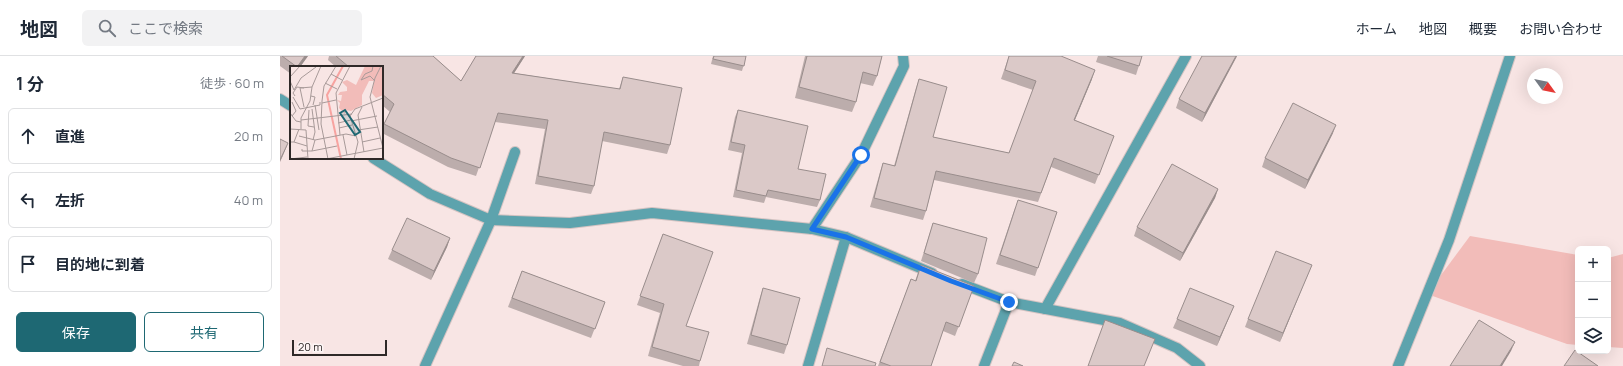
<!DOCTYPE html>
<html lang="ja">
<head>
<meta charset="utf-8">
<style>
  body { margin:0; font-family:Manrope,"Noto Sans JP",sans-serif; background:#f2f2f3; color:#1f2937 }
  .controls { position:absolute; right:12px; bottom:12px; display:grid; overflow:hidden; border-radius:6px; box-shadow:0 4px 16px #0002 }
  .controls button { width:36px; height:36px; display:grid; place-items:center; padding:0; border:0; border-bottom:1px solid #e0e1e3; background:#fff; color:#1f2937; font:20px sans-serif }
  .compass { position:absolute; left:1247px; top:12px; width:36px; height:36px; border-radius:50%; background:#fff; box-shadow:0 4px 16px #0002; rotate:123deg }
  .scale { position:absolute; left:12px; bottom:10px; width:95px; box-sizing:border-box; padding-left:4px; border:2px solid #2f2928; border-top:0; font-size:11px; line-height:14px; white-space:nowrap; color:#2f2928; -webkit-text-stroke:3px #fdf5f5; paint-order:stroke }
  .stop { position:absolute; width:12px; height:12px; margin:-9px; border:3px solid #1a73e8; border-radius:50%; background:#fff }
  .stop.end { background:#1a73e8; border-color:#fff; box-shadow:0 1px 4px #0008 }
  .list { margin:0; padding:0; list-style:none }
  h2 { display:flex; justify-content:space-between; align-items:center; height:52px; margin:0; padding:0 16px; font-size:17px }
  h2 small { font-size:13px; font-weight:400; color:#747a83 }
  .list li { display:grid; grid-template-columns:26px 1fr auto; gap:12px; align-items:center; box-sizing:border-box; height:56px; margin:0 8px 8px; padding:0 8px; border:1px solid #e0e1e3; border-radius:6px }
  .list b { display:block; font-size:15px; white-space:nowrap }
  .list em { font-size:13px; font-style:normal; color:#747a83 }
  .actions { display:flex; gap:8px; padding:12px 16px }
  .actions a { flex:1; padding:9px 0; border:1px solid #1e6873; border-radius:6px; text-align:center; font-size:14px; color:#1e6873 }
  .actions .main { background:#1e6873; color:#fff }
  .icon { flex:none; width:22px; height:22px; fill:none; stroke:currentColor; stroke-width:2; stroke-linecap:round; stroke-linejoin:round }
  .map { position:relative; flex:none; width:1343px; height:310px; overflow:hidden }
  header { display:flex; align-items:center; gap:24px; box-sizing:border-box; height:56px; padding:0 20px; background:#fff; border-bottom:1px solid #e0e1e3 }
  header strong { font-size:19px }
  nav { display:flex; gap:22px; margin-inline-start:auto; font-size:14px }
  .search { width:280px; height:36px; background:#f2f2f3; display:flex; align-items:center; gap:10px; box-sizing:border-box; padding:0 14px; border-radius:6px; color:#747a83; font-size:15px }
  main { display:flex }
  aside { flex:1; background:#fff }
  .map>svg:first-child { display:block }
</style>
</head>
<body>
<header>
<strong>地図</strong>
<div class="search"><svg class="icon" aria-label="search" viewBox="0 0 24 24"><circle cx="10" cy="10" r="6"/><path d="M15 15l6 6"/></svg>ここで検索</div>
<nav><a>ホーム</a><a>地図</a><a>概要</a><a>お問い合わせ</a></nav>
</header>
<main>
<aside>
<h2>1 分<small>徒歩 · 60 m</small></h2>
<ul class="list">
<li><svg class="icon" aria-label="ahead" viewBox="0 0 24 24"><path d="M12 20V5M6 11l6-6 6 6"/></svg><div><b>直進</b></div><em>20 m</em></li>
<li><svg class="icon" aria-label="left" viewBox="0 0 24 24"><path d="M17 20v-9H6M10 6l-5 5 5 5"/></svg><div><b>左折</b></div><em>40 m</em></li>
<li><svg class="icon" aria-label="arrive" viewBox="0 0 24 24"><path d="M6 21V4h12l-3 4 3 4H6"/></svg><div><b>目的地に到着</b></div></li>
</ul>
<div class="actions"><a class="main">保存</a><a>共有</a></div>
</aside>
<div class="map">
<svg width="1343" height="310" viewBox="0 0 1343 310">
  <rect width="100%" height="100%" fill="#f8e5e4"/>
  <g fill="#f2bcb9">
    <path d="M1190,180l108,19v90l-11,-1 -140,-50z"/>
    <path d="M1343,198v94l-15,-1v-89z"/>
  </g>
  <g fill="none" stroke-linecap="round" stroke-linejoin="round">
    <defs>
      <g id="minor">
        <path d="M0,43l11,7"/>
        <path d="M93,102l57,36 61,26 79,3 82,-10 160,16 34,8 86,36"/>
        <path d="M532,173l49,-74 43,-89 -1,-10"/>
        <path d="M682,228l47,18 111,21 57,25 23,18"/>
        <path d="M765,253l141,-253"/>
        <path d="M145,310l66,-146 24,-68"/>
        <path d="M528,310l38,-129"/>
        <path d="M704,310l25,-64"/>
        <path d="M1118,310l51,-126 61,-184"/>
      </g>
    </defs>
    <use href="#minor" stroke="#d4c3c2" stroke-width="12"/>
    <use href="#minor" stroke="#5da3ad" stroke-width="10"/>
  </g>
  <g fill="#bcadac">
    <path d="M0,0h28l-8,11h-9v7l-11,-8z"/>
    <path d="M49,0h104l28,25 15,-25h49l-11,17 105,16 4,-12 47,68 -3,9 -65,-13 -8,45 -3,8 -56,-10 10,-55 -50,-7 -19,54 -28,-9 -66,-34v-4l2,-5 6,-12 -8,-7v-38h-46l-8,-7z"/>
    <path d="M433,0h33l-4,15 -31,-7z"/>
    <path d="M525,0h77l-5,20 -4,10 -13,-3 -4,19 -4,10 -57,-14z"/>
    <path d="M729,0l83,23 -17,41 39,16 -19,48 -44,-17 -13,35 -104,-22 -8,31 -3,9 -53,-13 10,-35 3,-9 11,3 22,-78 3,-9 14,58 76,16 24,-63 -32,-11z"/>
    <path d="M818,0h44l-6,19 -40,-13z"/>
    <path d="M957,0l-35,66 -26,-14 3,-9z"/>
    <path d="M458,54l60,59 22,31 -3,7 -51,-10 -2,6 -31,-6 9,-44 -14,-3 7,-33z"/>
    <path d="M1053,77l-28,56 -43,-22 3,-9z"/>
    <path d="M938,133l-3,9 -35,63 -46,-25 3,-9z"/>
    <path d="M735,152l42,4 -22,64 -39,-12z"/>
    <path d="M653,167l45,51 -4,9 -53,-22z"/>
    <path d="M383,178l23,92 14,35 -1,5h-16l-35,-10 12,-43 -23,-8z"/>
    <path d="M170,182l-3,9 -16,33 -43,-21 4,-9z"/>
    <path d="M641,209l53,21 -19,50 -12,-5 -12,35h-53l33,-87 4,2z"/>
    <path d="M242,215l83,31 -14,36 -83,-31z"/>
    <path d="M1028,218l-28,68 -35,-15 3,-8z"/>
    <path d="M483,232l24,57 -3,9 -37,-10 13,-47z"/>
    <path d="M954,250l-17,40 -44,-18 4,-9z"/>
  </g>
  <g fill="#998d8c">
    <path d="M25,0h3l-8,11h-3z"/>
    <path d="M243,0h2l-16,25 3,-8z"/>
    <path d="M956,0h1l-35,66 3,-9z"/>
    <path d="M815,14l-3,9 -21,50 3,-9z"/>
    <path d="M1056,69l-3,8 -28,56 3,-9z"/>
    <path d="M8,87l-4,10 -4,9v-2z"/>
    <path d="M938,133l-3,9 -35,63 3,-8z"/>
    <path d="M170,182l-3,9 -16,33 3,-9z"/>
    <path d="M1032,209l-4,9 -28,68 3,-9z"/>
    <path d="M954,250l-4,9 -13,31 3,-9z"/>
    <path d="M1235,286l-4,9 -9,15h-2z"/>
  </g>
  <g fill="#dbc9c8" stroke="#998d8c">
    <path d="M2,0h23l-8,11z"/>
    <path d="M56,0h97l28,25 15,-25h47l-11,17 108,16 3,-12 59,11 -12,57 -66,-13 -10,54 -56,-10 10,-56 -50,-7 -18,55 -29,-10 -67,-34 10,-20 -12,-10v-27h-33z"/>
    <path d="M434,0h32l-2,10 -31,-7z"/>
    <path d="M527,0h75l-5,20 -14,-4 -7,30 -57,-15z"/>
    <path d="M729,0h52l34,14 -21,50 40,16 -15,39 -45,-17 -13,35 -105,-22 -10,40 -52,-13 9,-35 12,3 24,-87 28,8 -14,50 76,16 27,-72 -31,-11z"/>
    <path d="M827,0h35l-3,10z"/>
    <path d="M922,0h34l-31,57 -26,-14z"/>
    <path d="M1013,47l43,22 -28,55 -43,-22z"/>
    <path d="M458,54l70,16 -10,43 28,5 -6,26 -52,-10 -2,6 -30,-6 9,-45 -14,-3z"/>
    <path d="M0,83l8,4 -8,17z"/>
    <path d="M892,108l46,25 -35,64 -46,-26z"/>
    <path d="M738,144l39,12 -19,56 -38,-13z"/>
    <path d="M127,162l43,20 -16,33 -42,-21z"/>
    <path d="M653,167l54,15 -9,36 -54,-21z"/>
    <path d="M383,178l50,18 -27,74 23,6 -9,29 -48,-14 12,-43 -24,-8z"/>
    <path d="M996,195l36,14 -29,68 -35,-14z"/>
    <path d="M641,209l53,21 -15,41 -13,-5 -15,44h-40l-11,-4 31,-83 5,2z"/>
    <path d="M242,215l83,31 -10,27 -83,-31z"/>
    <path d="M483,232l37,10 -13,47 -36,-10z"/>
    <path d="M910,232l44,18 -14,31 -43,-18z"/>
    <path d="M825,264l50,19 -11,27h-56z"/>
    <path d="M1199,264l36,22 -15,24h-50z"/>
    <path d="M547,292l49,15 -1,3h-53z"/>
    <path d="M1295,294l23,16h-34z"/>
    <path d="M734,306l9,4h-11z"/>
  </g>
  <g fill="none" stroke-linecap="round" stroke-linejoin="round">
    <path stroke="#1a73e8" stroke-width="5" d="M581,99l-49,74 34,8 105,44 58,21"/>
  </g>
  <g transform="translate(10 10)">
    <rect width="93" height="93" fill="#f8e5e4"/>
    <path d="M75,0h18v29l-7,3 -4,-5 2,-12h-5l-7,14v10l-11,6 -6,-1v4l-6,-6 1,-5 -3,-3 4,1 1,-6h-4l2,-3 7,-1v-4l-5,-5 5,-2 9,5z" fill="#f2bcb9"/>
    <path fill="none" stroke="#f7a3a0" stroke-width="2" d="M51,93l-14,-64 16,-29"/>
    <path fill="none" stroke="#a89a99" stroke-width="1" d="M83,0l-1,5 -7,3 -4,6 9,-4 5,5M91,0l-6,12 -5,19 13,51M41,8l11,6M0,11l10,-11M0,15l4,9 7,-12 15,-11M35,17l12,6M5,30l-2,-3 4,-6 7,1M21,30l4,1 -2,8M3,31l7,12 20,-4v-3M2,36l4,9 -4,5M32,37l14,-3M25,39l4,25M14,41l-4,-19 12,-1M72,41l-4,8 6,37M22,43l3,23 -2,8M19,44l-1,16 6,1M0,47l6,8 5,1M11,54l51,-6M61,55l26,-5M48,57l13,-3M49,62l13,-3M0,63l16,1 2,29M11,63v-11l9,-17 2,-14 9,-21M68,64l20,-3M50,69l-4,-42 14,-27M53,69l4,20M9,70l16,4 31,-6 10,2M0,76h4l5,-13M4,76l13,4M72,76l18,-4M12,83v2h10l3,-11M22,85l25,-5M0,93l17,-2M36,93l57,-11M38,93l-7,-35 1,-23 2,-15 12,-20M64,93l4,-17 -8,-26 5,-7 28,-11"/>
    <path fill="#1e6873" fill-opacity="0.15" stroke="#1e6873" stroke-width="2" d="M55,44l15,22 -5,3 -15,-22z"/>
    <rect width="93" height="93" fill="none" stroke="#2f2928" stroke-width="2"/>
  </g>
</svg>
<div class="controls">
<button>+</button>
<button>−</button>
<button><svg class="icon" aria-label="layers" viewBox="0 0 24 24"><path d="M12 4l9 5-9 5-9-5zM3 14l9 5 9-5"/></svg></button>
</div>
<svg class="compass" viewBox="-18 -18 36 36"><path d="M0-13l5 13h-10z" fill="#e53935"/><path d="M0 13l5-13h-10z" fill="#747a83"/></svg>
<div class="scale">20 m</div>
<div class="stop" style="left:581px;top:99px"></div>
<div class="stop end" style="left:729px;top:246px"></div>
</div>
</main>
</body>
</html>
